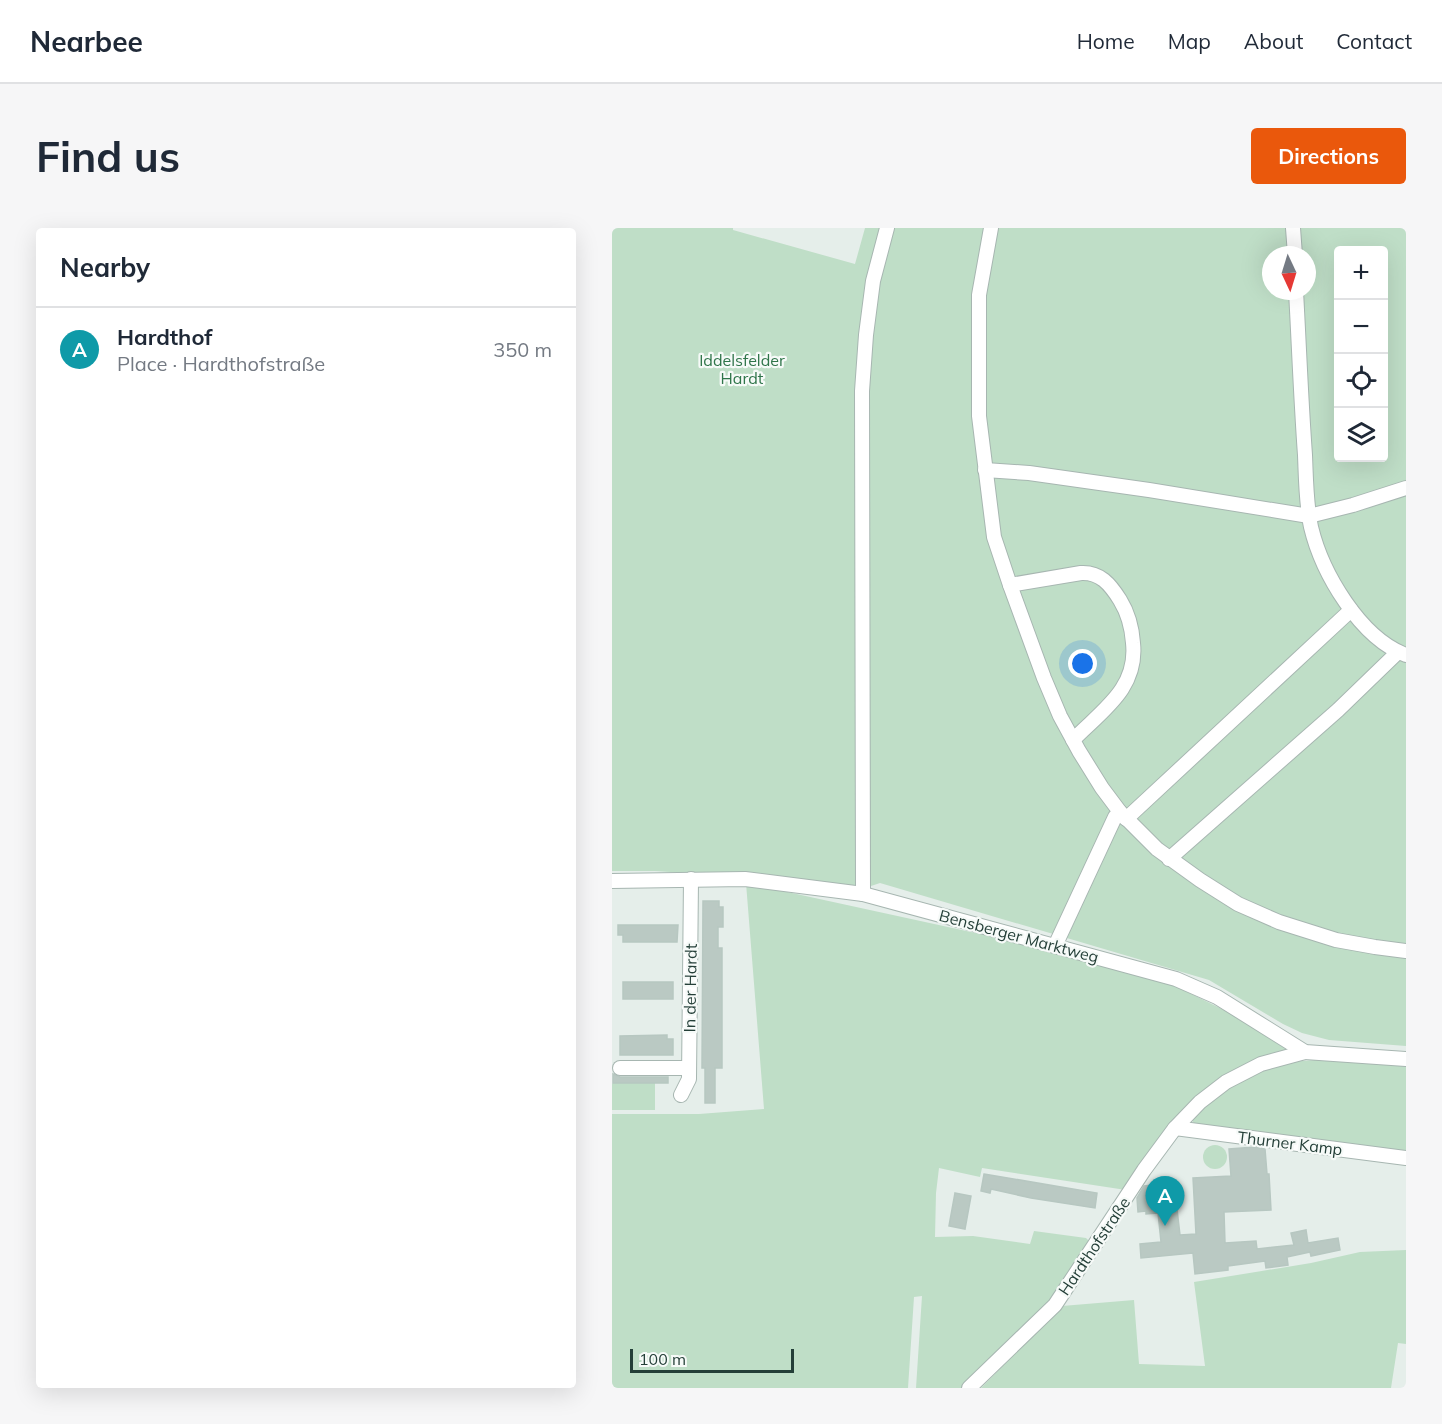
<!DOCTYPE html>
<html lang="en">
<head>
<meta charset="utf-8">
<style>
  body { margin:0; font-family:Mulish,sans-serif; background:#f6f6f7; color:#1f2937 }
  .controls { position:absolute; right:18px; top:18px; display:grid; overflow:hidden; border-radius:6px; box-shadow:0 6px 24px #0002 }
  .controls button { width:54px; height:54px; display:grid; place-items:center; padding:0; border:0; border-bottom:2px solid #e0e1e3; background:#fff; color:#1f2937; font:30px sans-serif }
  .compass { position:absolute; left:650px; top:18px; width:54px; height:54px; border-radius:50%; background:#fff; box-shadow:0 6px 24px #0002; rotate:176deg }
  .scale { position:absolute; left:18px; bottom:15px; width:164px; box-sizing:border-box; padding-left:6px; border:3px solid #243f38; border-top:0; font-size:16px; line-height:21px; white-space:nowrap; color:#243f38; -webkit-text-stroke:4px #f6faf8; paint-order:stroke }
  .you { position:absolute; left:471px; top:436px; width:21px; height:21px; margin:-15px; border:4px solid #fff; border-radius:50%; background:#1a73e8; box-shadow:0 0 0 9px #1a73e833 }
  .badge { display:grid; place-items:center; width:39px; height:39px; border-radius:50%; background:#ea580c; color:#fff; font-size:20px; font-weight:700 }
  .pin { position:absolute; translate:-50% -50px; filter:drop-shadow(0 2px 3px #0008) }
  .pin::after { content:''; position:absolute; top:32px; width:21px; height:18px; background:inherit; clip-path:polygon(0 0,100% 0,50% 100%) }
  .list { margin:0; padding:0; list-style:none }
  h2 { display:flex; justify-content:space-between; align-items:center; height:78px; margin:0; padding:0 24px; font-size:26px }
  h2 small { font-size:20px; font-weight:400; color:#747a83 }
  .list li { display:grid; grid-template-columns:39px 1fr auto; gap:18px; align-items:center; box-sizing:border-box; height:84px; padding:0 24px; border-top:2px solid #e0e1e3 }
  .list b { display:block; font-size:22px; white-space:nowrap }
  .list p { margin:0; font-size:20px; white-space:nowrap; color:#747a83 }
  .list em { font-size:20px; font-style:normal; color:#747a83 }
  .icon { flex:none; width:33px; height:33px; fill:none; stroke:currentColor; stroke-width:2; stroke-linecap:round; stroke-linejoin:round }
  .map { position:relative; flex:none; width:794px; height:1160px; overflow:hidden; border-radius:6px }
  header { display:flex; align-items:center; gap:36px; box-sizing:border-box; height:84px; padding:0 30px; background:#fff; border-bottom:2px solid #e0e1e3 }
  header strong { font-size:28px }
  nav { display:flex; gap:33px; margin-inline-start:auto; font-size:21px }
  .intro { display:flex; align-items:center; justify-content:space-between; box-sizing:border-box; height:144px; padding:0 36px }
  h1 { margin:0; font-size:42px }
  .button { padding:15px 27px; border-radius:6px; background:#ea580c; color:#fff; font-size:21px; font-weight:700 }
  main { display:flex; gap:36px; padding:0 36px }
  aside { flex:1; background:#fff; border-radius:6px; box-shadow:0 6px 24px #0002 }
  .map>svg:first-child { display:block }
</style>
</head>
<body>
<header>
<strong>Nearbee</strong>
<nav><a>Home</a><a>Map</a><a>About</a><a>Contact</a></nav>
</header>
<div class="intro"><h1>Find us</h1><a class="button">Directions</a></div>
<main>
<aside>
<h2>Nearby<small></small></h2>
<ul class="list">
<li><span class="badge" style="background:#0f9aa8">A</span><div><b>Hardthof</b><p>Place · Hardthofstraße</p></div><em>350 m</em></li>
</ul>
</aside>
<div class="map">
<svg width="794" height="1160" viewBox="0 0 794 1160">
  <rect width="100%" height="100%" fill="#e5eeea"/>
  <g fill="#bfdec7" fill-rule="evenodd">
    <path d="M0,0h121v2l122,34 10,-36h541v818l-77,-6 -27,-7 -19,-9 -74,-44 -329,-97 -21,7 -114,-13 -90,-6h-43zM726,22h46v208h-46zM659,27h36v36h-36z"/>
    <path d="M134,655l307,67 116,33 65,32 53,34 -55,24 -106,117 -144,-22 -2,9 -41,-9 -3,25 -1,44 38,-1 57,8 4,-13 52,7 4,4 -35,55 -89,91h-50l6,-92 -8,1 -6,91h-296v-274h87l65,-5z"/>
    <path d="M703,832l91,4v91l-210,-28 -3,-5v-4l29,-28 32,-18 35,-10z"/>
    <path d="M2,854l41,1v27h-43v-26z"/>
    <circle cx="603" cy="929" r="12"/>
    <path d="M794,1022v94l-8,-1 -7,45h-410l81,-82 72,-6 5,64 66,2 -11,-84 117,-19 49,-11z"/>
  </g>
  <g fill="#bac9c3" stroke="#b7c7c1" stroke-width="1.5">
    <path d="M91,673h16v6h4v20h-5v21h4v120h-7v35h-10v-35h-3z"/>
    <path d="M6,697h60l-1,17h-54v-7h-5z"/>
    <rect x="11" y="754" width="50" height="17"/>
    <path d="M55,807v4h6v16h-53v-19z"/>
    <path d="M1,846l7,3h48v6h-55z"/>
    <path d="M643,919l10,2 2,25h2l2,36 -47,2 1,31 31,-2 1,8 37,-4 -3,-12 15,-3 2,13 30,-5 2,12 -29,6 -1,-4 -23,5 1,8 -22,3 -1,-7 -37,5v4l-33,4 -2,-21 -52,5 -1,-14 21,-2 -3,-29 -12,1v-3l-8,1 -1,-14 7,-12 26,-3 2,20h3l1,6h1l3,26 16,-1 -3,-56 38,-2 -2,-27z"/>
    <path d="M372,946l113,19 -2,15 -64,-10 -40,-9 -1,4 -9,-2z"/>
    <path d="M343,965l16,3 -6,33 -16,-3z"/>
  </g>
  <g fill="none" stroke-linecap="round" stroke-linejoin="round">
    <defs>
      <g id="minor">
        <path d="M379,0l-12,67v121l15,121 16,48 34,93 16,38 19,35 23,37 18,24 37,37 43,31 38,24 41,18 57,18 39,7 31,4"/>
        <path d="M681,0l2,27"/>
        <path d="M684,63c3,55 5,109 9,164 1,24 1,49 6,72 11,46 49,111 95,128"/>
        <path d="M373,242l44,3 120,17 160,26 44,-11 53,-17"/>
        <path d="M398,357l71,-12c19,-1 29,11 39,27 8,13 12,28 13,43 5,46 -32,68 -60,97"/>
        <path d="M514,591l225,-209"/>
        <path d="M557,631l169,-149 60,-58"/>
        <path d="M0,653l133,-2 118,15 313,85 41,18 88,55 101,7"/>
        <path d="M251,666l-1,-503 4,-56 7,-54 14,-53"/>
        <path d="M443,718l60,-129 5,-5"/>
        <path d="M8,840h69"/>
        <path d="M69,867l8,-16 2,-200"/>
        <path d="M563,900l231,30"/>
        <path d="M357,1160l86,-83 89,-135 31,-42 25,-26 26,-20 35,-18 44,-12"/>
      </g>
    </defs>
    <use href="#minor" stroke="#a7b6b1" stroke-width="16"/>
    <use href="#minor" stroke="#fff" stroke-width="14"/>
  </g>
  <g text-anchor="middle" dominant-baseline="central" stroke-width="4.5" stroke-linejoin="round" paint-order="stroke">
    <g font-size="16" fill="#2f754a" stroke="#f6faf8">
      <text x="130" y="132">Iddelsfelder<tspan x="130" dy="18">Hardt</tspan></text>
    </g>
    <g font-size="16" fill="#243f38" stroke="#f6faf8">
      <text transform="translate(407 708) rotate(15)">Bensberger Marktweg</text>
      <text transform="translate(78 760) rotate(-89)">In der Hardt</text>
      <text transform="translate(678 915) rotate(7)">Thurner Kamp</text>
      <text transform="translate(482 1018) rotate(-56)">Hardthofstraße</text>
    </g>
  </g>
</svg>
<div class="controls">
<button>+</button>
<button>−</button>
<button><svg class="icon" aria-label="locate" viewBox="0 0 24 24"><circle cx="12" cy="12" r="6"/><path d="M12 2v4M12 18v4M2 12h4M18 12h4"/></svg></button>
<button><svg class="icon" aria-label="layers" viewBox="0 0 24 24"><path d="M12 4l9 5-9 5-9-5zM3 14l9 5 9-5"/></svg></button>
</div>
<svg class="compass" viewBox="-18 -18 36 36"><path d="M0-13l5 13h-10z" fill="#e53935"/><path d="M0 13l5-13h-10z" fill="#747a83"/></svg>
<div class="scale">100 m</div>
<div class="you"></div>
<div class="pin badge" style="left:553px;top:998px;background:#0f9aa8">A</div>
</div>
</main>
</body>
</html>
